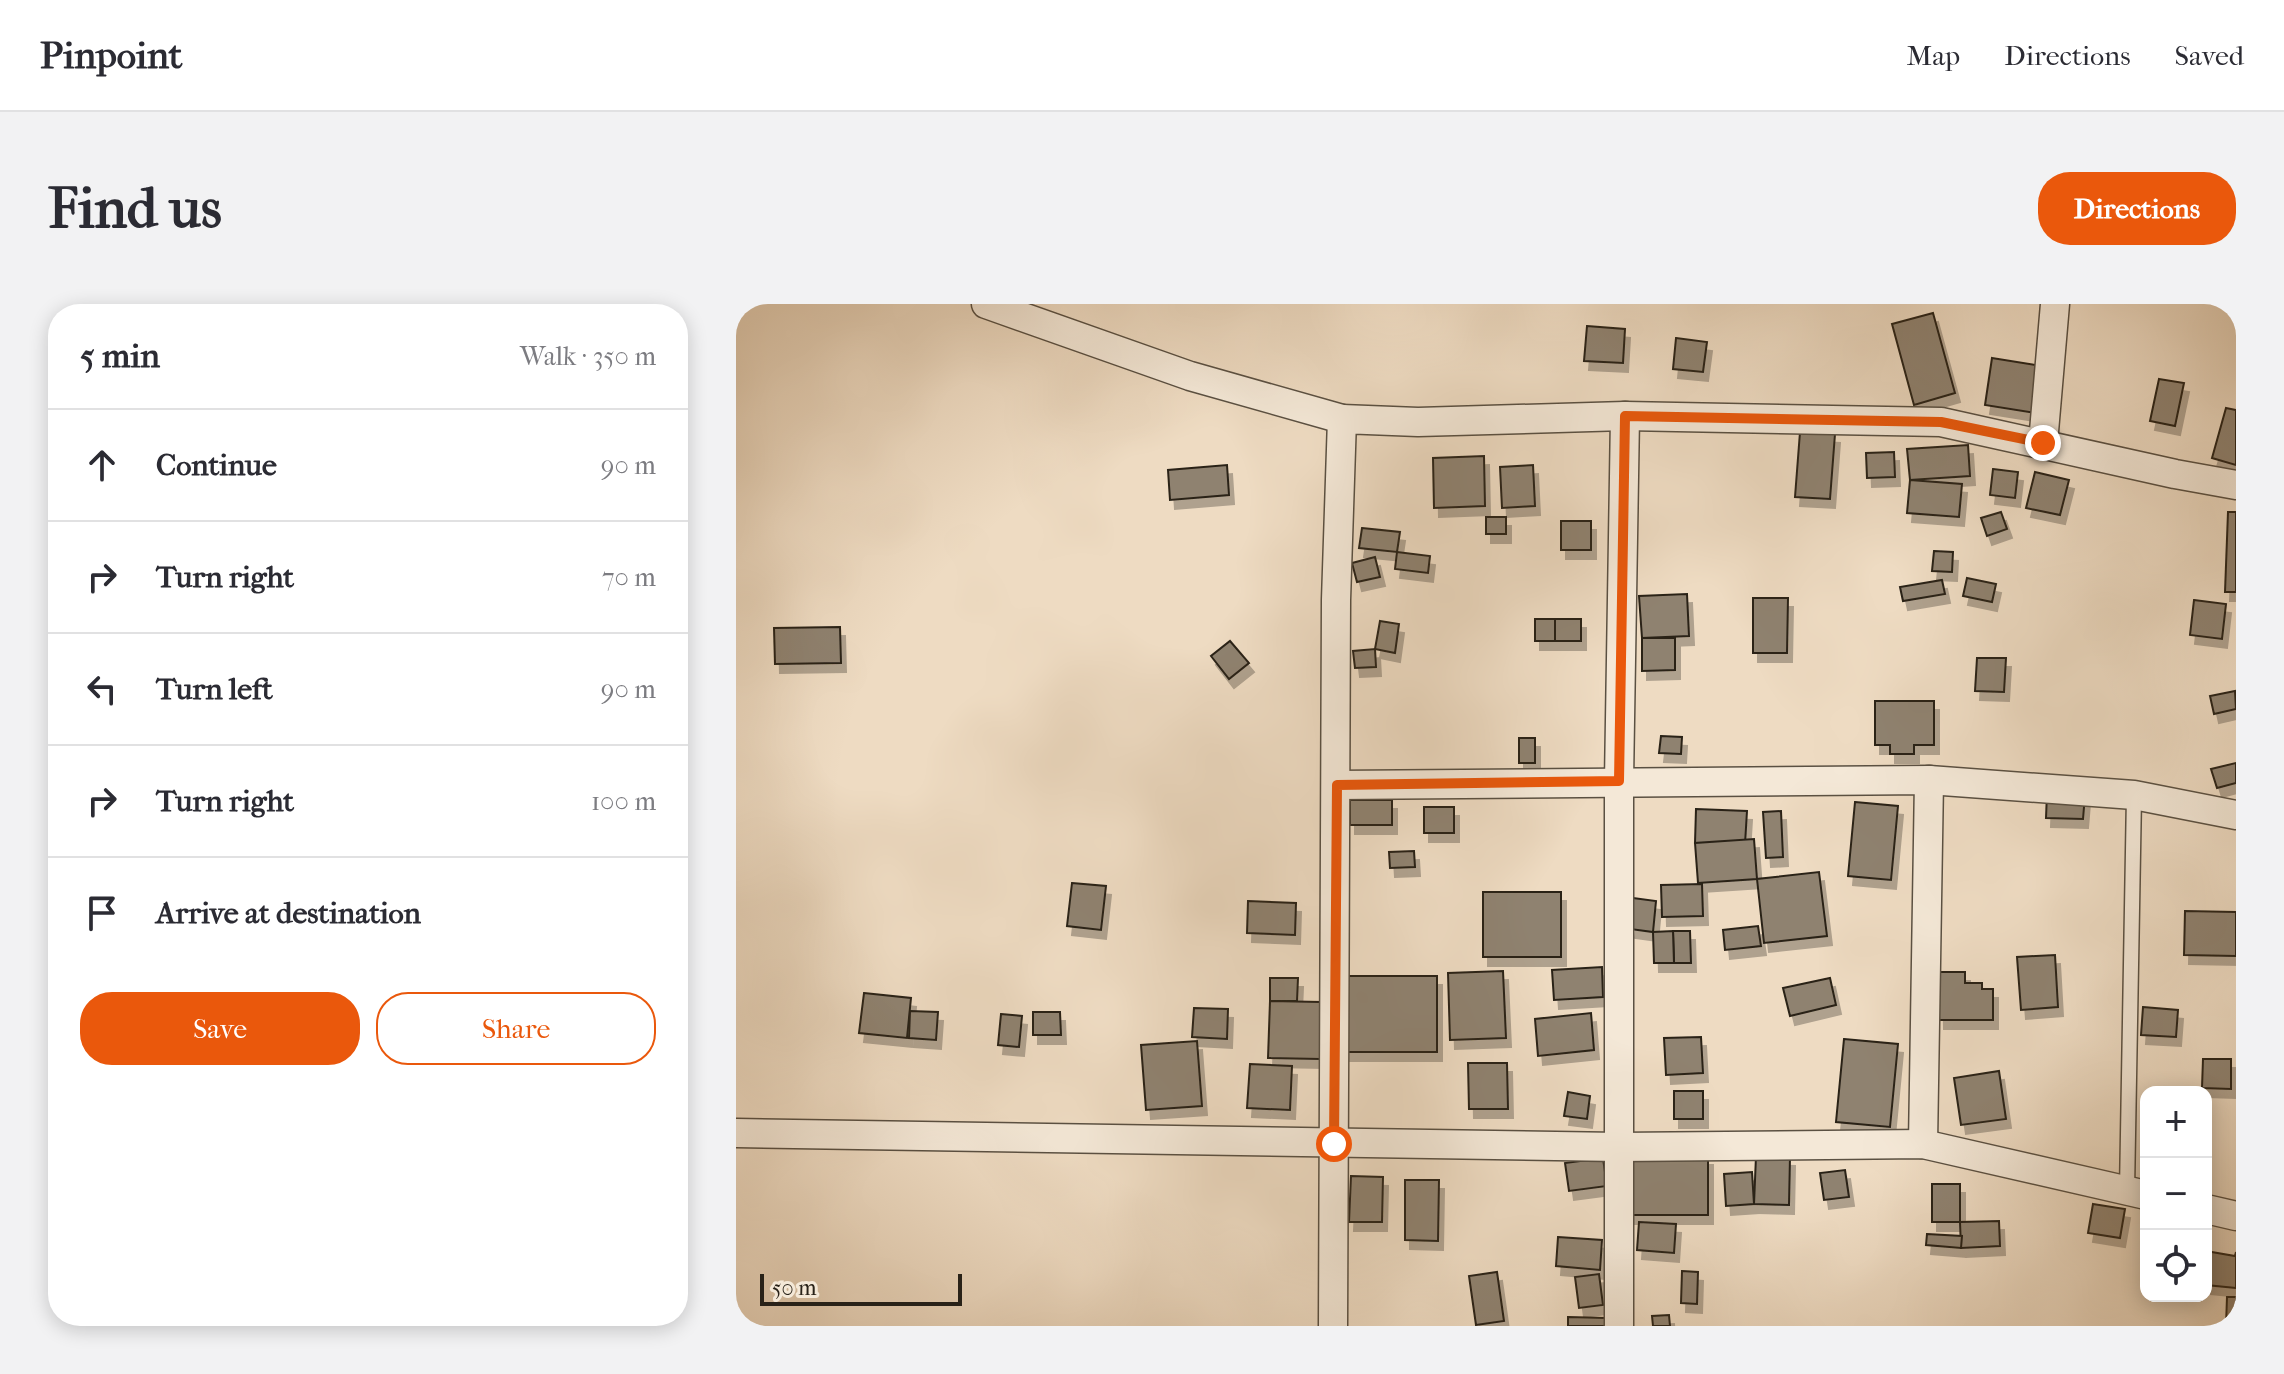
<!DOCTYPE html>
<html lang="en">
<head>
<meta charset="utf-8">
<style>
  body { margin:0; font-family:"IM FELL French Canon",serif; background:#f2f2f3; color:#2b2b33 }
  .controls { position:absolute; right:24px; bottom:24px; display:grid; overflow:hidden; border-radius:16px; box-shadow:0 4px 20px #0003 }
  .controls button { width:72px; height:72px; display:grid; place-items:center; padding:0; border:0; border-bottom:2px solid #e1e1e2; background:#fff; color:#2b2b33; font:40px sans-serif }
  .scale { position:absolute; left:24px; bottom:20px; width:202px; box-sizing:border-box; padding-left:8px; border:4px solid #292218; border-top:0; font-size:22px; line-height:28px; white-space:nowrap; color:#292218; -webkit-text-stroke:6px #f4e8d7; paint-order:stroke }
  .stop { position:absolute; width:24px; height:24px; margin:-18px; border:6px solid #ea580c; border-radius:50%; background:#fff }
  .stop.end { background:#ea580c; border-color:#fff; box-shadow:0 2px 8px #0008 }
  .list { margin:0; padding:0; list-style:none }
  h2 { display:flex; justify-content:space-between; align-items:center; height:104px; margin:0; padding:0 32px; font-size:34px }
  h2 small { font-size:26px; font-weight:400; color:#7c7c81 }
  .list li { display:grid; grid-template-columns:52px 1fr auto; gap:24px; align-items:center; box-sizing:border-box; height:112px; padding:0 32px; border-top:2px solid #e1e1e2 }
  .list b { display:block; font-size:30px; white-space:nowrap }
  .list em { font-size:26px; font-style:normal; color:#7c7c81 }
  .actions { display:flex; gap:16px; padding:24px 32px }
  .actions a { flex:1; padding:18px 0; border:2px solid #ea580c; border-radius:32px; text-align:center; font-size:28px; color:#ea580c }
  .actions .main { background:#ea580c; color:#fff }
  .icon { flex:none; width:44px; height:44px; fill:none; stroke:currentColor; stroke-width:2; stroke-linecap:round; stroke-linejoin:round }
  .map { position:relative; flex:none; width:1500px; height:1022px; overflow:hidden; border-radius:32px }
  header { display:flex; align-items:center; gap:48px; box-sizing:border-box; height:112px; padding:0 40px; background:#fff; border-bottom:2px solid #e1e1e2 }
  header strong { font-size:38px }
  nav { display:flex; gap:44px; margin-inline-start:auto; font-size:28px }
  .intro { display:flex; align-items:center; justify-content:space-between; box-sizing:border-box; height:192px; padding:0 48px }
  h1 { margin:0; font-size:56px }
  .button { padding:20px 36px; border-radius:32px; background:#ea580c; color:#fff; font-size:28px; font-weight:700 }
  main { display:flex; gap:48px; padding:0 48px }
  aside { flex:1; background:#fff; border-radius:32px; box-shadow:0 4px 20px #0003 }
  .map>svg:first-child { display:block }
</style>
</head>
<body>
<header>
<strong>Pinpoint</strong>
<nav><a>Map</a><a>Directions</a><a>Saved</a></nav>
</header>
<div class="intro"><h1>Find us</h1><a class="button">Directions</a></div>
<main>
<aside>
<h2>5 min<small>Walk · 350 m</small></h2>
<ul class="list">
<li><svg class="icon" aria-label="ahead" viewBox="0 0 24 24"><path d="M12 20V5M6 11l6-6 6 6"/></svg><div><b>Continue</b></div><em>90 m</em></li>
<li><svg class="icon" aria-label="right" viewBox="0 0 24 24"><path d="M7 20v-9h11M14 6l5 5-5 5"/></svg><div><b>Turn right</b></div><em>70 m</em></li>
<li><svg class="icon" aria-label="left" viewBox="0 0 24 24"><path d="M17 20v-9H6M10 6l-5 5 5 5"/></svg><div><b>Turn left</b></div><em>90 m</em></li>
<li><svg class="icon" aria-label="right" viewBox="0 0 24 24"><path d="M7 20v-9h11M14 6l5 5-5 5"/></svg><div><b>Turn right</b></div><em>100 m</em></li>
<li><svg class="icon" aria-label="arrive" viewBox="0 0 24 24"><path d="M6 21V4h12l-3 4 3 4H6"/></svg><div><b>Arrive at destination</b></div></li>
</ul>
<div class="actions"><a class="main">Save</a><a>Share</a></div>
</aside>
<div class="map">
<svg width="1500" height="1022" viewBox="0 0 1500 1022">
  <defs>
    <filter id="shadow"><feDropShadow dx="5" dy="9" stdDeviation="0" flood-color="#0004"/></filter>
  </defs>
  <rect width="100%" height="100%" fill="#eedbc2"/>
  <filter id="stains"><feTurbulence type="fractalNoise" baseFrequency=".0025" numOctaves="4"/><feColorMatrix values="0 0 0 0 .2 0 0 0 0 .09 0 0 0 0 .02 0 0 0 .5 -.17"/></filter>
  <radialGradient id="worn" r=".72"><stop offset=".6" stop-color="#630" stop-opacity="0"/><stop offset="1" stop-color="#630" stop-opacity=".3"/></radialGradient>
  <g fill="#8f8270" stroke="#292218" stroke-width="2" filter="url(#shadow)">
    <path d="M1197,9l22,80 -41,12 -22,-81z"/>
    <path d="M851,22l38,3 -2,34 -39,-2z"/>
    <path d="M940,34l31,4 -4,30 -30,-3z"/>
    <path d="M1256,54l50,8 -7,47 -50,-8z"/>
    <path d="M1423,75l25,4 -9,43 -25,-5z"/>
    <path d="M1490,104l10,2v55l-24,-7z"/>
    <path d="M1064,128l35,2 -5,65 -35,-2z"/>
    <path d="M1232,141l2,31 -60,4 -3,-31z"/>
    <path d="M1158,148l1,25 -28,1 -1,-25z"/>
    <path d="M748,152l1,50 -51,2 -1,-50z"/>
    <path d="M491,161l2,30 -59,5 -2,-30z"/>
    <path d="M797,161l2,41 -33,2 -2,-41z"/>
    <path d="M1257,165l25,3 -3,26 -25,-3z"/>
    <path d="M1299,168l34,8 -9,35 -34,-7z"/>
    <path d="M1174,176l52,4 -3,33 -52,-4z"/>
    <path d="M1265,208l6,17 -20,7 -6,-18z"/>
    <path d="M1492,208h8v80h-11z"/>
    <rect x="750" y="213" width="20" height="17"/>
    <rect x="825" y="217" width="30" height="29"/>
    <path d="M626,224l38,4 -3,20 -38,-4z"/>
    <path d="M1198,247l19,1 -1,20 -20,-1z"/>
    <path d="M661,248l33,4 -2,17 -33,-4z"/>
    <path d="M639,253l5,20 -23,5 -5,-19z"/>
    <path d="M1231,274l29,6 -4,18 -29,-6z"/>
    <path d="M1206,276l3,14 -42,7 -3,-14z"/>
    <path d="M951,290l2,42 -47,2 -3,-42z"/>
    <path d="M1017,294h35l-1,55h-34z"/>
    <path d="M1458,296l32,4 -4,35 -32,-4z"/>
    <rect x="799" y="315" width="20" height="22"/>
    <rect x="819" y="315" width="26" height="22"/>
    <path d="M644,317l19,3 -4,29 -20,-4z"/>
    <path d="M104,323l1,36 -66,1 -1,-36z"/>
    <path d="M906,334h33v32l-33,1z"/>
    <path d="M494,337l19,22 -20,16 -18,-23z"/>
    <path d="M639,345l1,18 -21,1 -2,-17z"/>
    <path d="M1241,354h29l-2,34 -29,-1z"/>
    <path d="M1499,387l1,18 -22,5 -4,-18z"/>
    <path d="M1139,397h59v44h-20v9h-24v-9h-15z"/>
    <path d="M925,432l21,1 -1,17 -22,-1z"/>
    <rect x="783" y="434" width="16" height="25"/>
    <path d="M1500,459v20l-19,5 -6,-19z"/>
    <path d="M1311,489l38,2 -2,24 -37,-1z"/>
    <rect x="614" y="496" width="42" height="25"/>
    <path d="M1119,498l43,4 -7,74 -43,-4z"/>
    <rect x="688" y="503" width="30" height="26"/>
    <path d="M960,505l51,2 -2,33 -50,-1z"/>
    <path d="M1045,507l2,46 -17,1 -3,-46z"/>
    <path d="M1018,535l3,40 -59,4 -3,-40z"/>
    <path d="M678,547l1,16 -25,1 -1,-16z"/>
    <path d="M1083,568l8,64 -63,7 -7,-64z"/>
    <path d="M336,579l34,3 -5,44 -34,-4z"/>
    <path d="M966,580l1,32 -41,1 -1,-32z"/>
    <rect x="747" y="588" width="78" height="65"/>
    <path d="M897,594l23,3 -3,31 -23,-3z"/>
    <path d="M512,597l48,2 -1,32 -48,-2z"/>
    <path d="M1449,607l51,1v44l-52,-1z"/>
    <path d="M1022,622l3,20 -36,4 -2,-20z"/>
    <path d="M937,627h17l1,32h-17z"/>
    <path d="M937,627l1,32h-20l-1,-31z"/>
    <path d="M1319,651l3,52 -37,3 -4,-53z"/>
    <path d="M866,663l1,30 -49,3 -2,-30z"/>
    <path d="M767,667l3,67 -56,2 -2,-67z"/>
    <path d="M1202,668h27v11h17v6h11v31h-54z"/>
    <rect x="609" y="672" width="92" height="76"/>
    <path d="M534,674h28l-1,23h-27z"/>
    <path d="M1094,674l6,27 -46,11 -7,-28z"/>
    <path d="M128,689l47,5 -4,40 -48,-5z"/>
    <path d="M534,697l51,1 -1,57 -52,-1z"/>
    <path d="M1407,703l35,3 -2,27 -35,-2z"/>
    <path d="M458,704l34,1 -1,30 -35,-2z"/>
    <path d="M174,707l28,1 -2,28 -27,-2z"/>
    <path d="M297,708h27l1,23h-28z"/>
    <path d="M855,709l3,37 -56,6 -3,-37z"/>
    <path d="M265,710l21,2 -3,31 -21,-2z"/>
    <path d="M965,733l2,36 -37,2 -2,-37z"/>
    <path d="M1108,735l54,5 -8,83 -54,-5z"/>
    <path d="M461,737l5,65 -56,4 -5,-65z"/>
    <path d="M1467,755h28v30l-29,-1z"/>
    <path d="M732,759h39l1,46h-39z"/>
    <path d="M514,760l42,2 -2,44 -43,-2z"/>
    <path d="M1263,767l7,48 -45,6 -7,-47z"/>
    <rect x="938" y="787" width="29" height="28"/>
    <path d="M832,788l22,4 -3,23 -23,-3z"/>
    <rect x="892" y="852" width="80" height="59"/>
    <path d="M1020,852l34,1 -1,48 -35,-1z"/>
    <path d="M867,854l4,28 -38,5 -4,-28z"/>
    <path d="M1109,866l4,27 -25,3 -4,-27z"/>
    <path d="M1016,868l2,32 -28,2 -2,-32z"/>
    <path d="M615,872l32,1 -1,45h-33z"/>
    <path d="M669,876h34l-1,61 -33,-1z"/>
    <rect x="1196" y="880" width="28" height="38"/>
    <path d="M1357,900l32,5 -5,29 -32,-5z"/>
    <path d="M1263,917l1,25 -39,2 -1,-26z"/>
    <path d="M903,918l37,2 -2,29 -37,-3z"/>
    <path d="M1191,930l35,2 -1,12 -35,-3z"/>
    <path d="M822,933l44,3 -2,30 -44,-4z"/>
    <path d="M1470,947l29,5 1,-4v36l-30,-3z"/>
    <path d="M946,967l16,1 -1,32 -16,-1z"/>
    <path d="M761,968l7,49 -28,4 -7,-49z"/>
    <path d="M863,970l4,31 -24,3 -4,-31z"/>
    <path d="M1491,993h9v29h-10z"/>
    <path d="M933,1011l1,11h-17l-1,-10z"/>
    <path d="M832,1013l39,1v8h-39z"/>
  </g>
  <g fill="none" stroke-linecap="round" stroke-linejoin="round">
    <defs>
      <path id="lane" d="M1391,887l7,-396"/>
      <g id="street">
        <path d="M250,0l204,72 152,43"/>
        <path d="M1307,139l12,-139"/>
        <path d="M601,481l592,-5 205,15 102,20"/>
        <path d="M0,829l883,14 304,-3 223,51"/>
        <path d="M1187,840l6,-364"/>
        <path d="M1470,905l30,7"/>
        <path d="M597,1022l3,-726 6,-181 76,3 207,-6 316,6 234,52 61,11"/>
        <path d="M883,1022v-545l6,-365"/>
      </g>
    </defs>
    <use href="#lane" stroke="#5a5042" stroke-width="17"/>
    <use href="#street" stroke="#5a5042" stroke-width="31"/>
    <use href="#lane" stroke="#f4e8d7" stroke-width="14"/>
    <use href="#street" stroke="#f4e8d7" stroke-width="28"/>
  </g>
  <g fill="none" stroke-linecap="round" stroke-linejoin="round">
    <path stroke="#ea580c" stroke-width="10" d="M598,840l3,-359 282,-4 6,-365 316,6 102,21"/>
  </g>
  <rect width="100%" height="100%" filter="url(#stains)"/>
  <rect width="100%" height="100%" fill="url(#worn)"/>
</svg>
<div class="controls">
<button>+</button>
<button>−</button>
<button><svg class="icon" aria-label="locate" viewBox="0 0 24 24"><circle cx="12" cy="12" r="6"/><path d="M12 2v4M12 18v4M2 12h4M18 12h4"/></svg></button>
</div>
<div class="scale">50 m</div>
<div class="stop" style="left:598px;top:840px"></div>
<div class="stop end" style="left:1307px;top:139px"></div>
</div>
</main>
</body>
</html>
